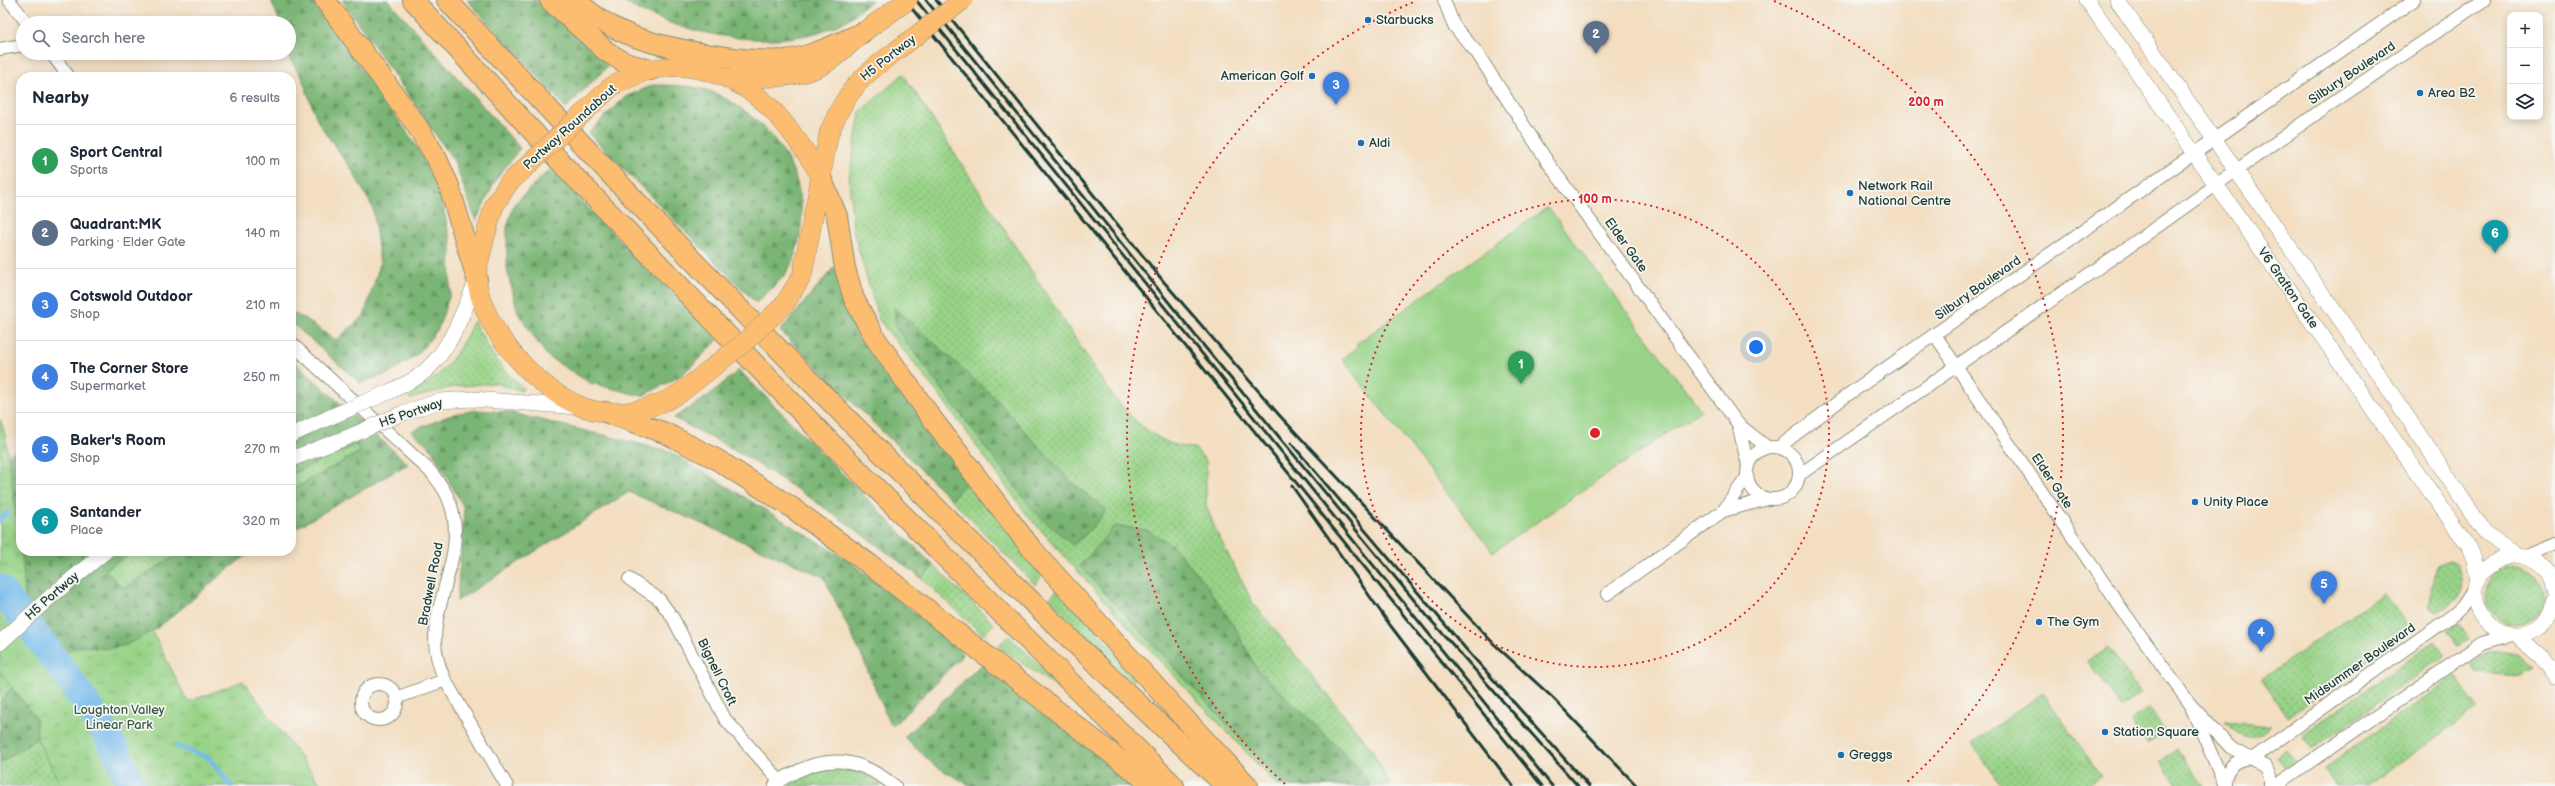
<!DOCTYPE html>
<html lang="en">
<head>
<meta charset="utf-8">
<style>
  body { margin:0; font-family:"Balsamiq Sans",sans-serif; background:#f2f2f3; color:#1f2937 }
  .controls { position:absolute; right:12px; top:12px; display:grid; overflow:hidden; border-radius:8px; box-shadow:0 2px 10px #0003 }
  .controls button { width:36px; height:36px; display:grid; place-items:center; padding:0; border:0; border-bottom:1px solid #e0e1e3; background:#fff; color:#1f2937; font:20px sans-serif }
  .you { position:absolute; left:1756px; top:347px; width:14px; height:14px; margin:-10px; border:3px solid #fff; border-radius:50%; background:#1a73e8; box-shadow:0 0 0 6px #1a73e833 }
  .badge { display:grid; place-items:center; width:26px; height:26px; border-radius:50%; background:#1f6fb2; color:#fff; font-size:13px; font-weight:700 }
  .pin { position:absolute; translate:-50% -33px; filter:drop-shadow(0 1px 2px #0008) }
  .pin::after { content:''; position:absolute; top:21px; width:14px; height:12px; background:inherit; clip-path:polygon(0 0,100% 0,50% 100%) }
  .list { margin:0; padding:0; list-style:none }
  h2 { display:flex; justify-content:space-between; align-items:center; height:52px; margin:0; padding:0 16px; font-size:17px }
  h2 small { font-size:13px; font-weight:400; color:#747a83 }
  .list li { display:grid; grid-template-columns:26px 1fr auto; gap:12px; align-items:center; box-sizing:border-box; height:72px; padding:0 16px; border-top:1px solid #e0e1e3 }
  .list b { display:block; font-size:15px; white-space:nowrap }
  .list p { margin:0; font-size:13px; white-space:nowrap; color:#747a83 }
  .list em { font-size:13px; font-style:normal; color:#747a83 }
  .icon { flex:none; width:22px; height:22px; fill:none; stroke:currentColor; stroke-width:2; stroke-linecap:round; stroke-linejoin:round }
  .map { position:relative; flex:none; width:2555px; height:786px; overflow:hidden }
  .search { position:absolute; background:#fff; box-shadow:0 2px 10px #0003; left:16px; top:16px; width:280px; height:44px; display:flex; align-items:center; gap:10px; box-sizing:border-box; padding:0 14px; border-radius:22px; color:#747a83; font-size:15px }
  .panel { position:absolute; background:#fff; box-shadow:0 2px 10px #0003; left:16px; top:72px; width:280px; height:484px; border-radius:16px }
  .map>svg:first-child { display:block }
</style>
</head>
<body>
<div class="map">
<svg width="2555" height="786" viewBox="0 0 2555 786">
  <defs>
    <pattern id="grass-dots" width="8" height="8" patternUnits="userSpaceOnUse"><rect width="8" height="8" fill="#98d387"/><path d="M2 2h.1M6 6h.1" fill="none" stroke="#7bac6f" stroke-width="1.8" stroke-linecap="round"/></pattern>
    <pattern id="forest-firs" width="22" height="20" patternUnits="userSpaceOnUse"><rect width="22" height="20" fill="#7ab574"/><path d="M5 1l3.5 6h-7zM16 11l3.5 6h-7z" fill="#639460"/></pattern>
    <pattern id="park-tufts" width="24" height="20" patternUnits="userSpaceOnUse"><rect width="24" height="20" fill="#98d387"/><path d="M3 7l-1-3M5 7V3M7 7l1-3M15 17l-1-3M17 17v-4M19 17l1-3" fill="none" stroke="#7bac6f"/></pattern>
  </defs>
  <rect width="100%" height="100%" fill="#f6f6f2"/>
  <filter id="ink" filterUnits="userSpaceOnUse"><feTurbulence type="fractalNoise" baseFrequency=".025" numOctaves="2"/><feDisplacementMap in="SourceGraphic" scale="8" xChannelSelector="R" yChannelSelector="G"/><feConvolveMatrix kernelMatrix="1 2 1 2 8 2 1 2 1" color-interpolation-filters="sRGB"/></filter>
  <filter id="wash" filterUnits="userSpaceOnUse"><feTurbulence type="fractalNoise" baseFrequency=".012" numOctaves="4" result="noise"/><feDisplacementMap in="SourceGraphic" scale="16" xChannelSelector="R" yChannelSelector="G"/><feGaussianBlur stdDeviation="0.9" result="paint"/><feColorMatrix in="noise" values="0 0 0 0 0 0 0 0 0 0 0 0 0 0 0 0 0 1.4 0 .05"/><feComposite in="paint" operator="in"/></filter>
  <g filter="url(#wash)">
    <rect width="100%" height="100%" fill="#f3dec1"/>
    <g fill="url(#grass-dots)" stroke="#5c885e">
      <path d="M903,74l209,321c21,25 48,53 83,53l11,13v44l10,26 37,72 118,145 19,38h-112l-158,-168 -92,-102 -88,-120 -61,-76 -26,-90 -4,-51 11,-67z"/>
      <path d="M474,321c13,25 26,49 49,67l-1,3 -27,-8 -43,4 -42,12 -2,-4c38,-20 47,-37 66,-74z"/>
      <path d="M356,445l4,7 -69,38v-16z"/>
      <path d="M968,480l76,93 -9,12 -84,-86z"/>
      <path d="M133,551h51l-61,37 -18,-18z"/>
      <path d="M2450,560l7,3c13,28 2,34 -20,49l-9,-5 9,-42z"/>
      <path d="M934,566l60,58 -11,11 -62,-57z"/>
      <circle cx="2515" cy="595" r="29"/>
      <path d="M1058,589l79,87 -6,5 -82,-82z"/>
      <path d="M2384,593l27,37 -123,87 -26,-38z"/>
      <path d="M2459,623l10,16 -11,7 -10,-15z"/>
      <path d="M1009,636l74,70 -85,-60z"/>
      <path d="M2435,641l10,14 -133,94 -10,-14z"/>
      <path d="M2108,647l33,46 -20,14 -33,-46z"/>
      <path d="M2499,650l18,3 17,16 -13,7 -47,-3 -4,-9 16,-11z"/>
      <path d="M0,672l12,15 -12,17z"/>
      <path d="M2455,676l23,32 -112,78h-29l-13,-18z"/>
      <path d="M2043,693l58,83 -14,10h-85l-30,-43z"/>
      <path d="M2149,708l16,24 -18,12 -16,-23z"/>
      <path d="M2225,722l46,4c-20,18 -29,14 -46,-4z"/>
      <path d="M37,738l24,48h-61v-23z"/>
      <path d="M2177,749l27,37h-27l-17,-24z"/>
      <path d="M2287,750l9,12 -9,6 -11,-10z"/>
      <path d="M829,769c19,-1 38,3 53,17h-94l22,-13z"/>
    </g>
    <g fill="url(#forest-firs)" stroke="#4c7954">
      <path d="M271,0h41l100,139 26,46 13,57 -1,52 -12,35 -20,25 -30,20 -28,9 -69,-61v-10l14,7 31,21 28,-24 16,-52 -7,-56 -21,-38 -34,-48 -16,-44 -16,-25h3v-30h-9z"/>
      <path d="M342,0h46l132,148 -25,33 -19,40 -22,-60z"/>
      <path d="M467,0h70l72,65 -43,43z"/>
      <path d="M620,0h252c-10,8 -22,20 -34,25 -65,29 -159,10 -218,-25z"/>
      <path d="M653,85c22,0 46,0 66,10 54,28 91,78 81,140 -2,11 -6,25 -12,35 -7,12 -22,22 -32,33l-168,-170 37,-36z"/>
      <path d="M550,169l168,171 -37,36 -39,20 -52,-13 -43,-27 -29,-43 -11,-43v-43l7,-23z"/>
      <path d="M834,267l12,30 122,183 -17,19 -171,-168z"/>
      <path d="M894,307l101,91 75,83 37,29 -22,25 -13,10 -40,-36 -136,-181z"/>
      <path d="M291,359l117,105 -117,67v-41l69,-38 -5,-7 -64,29z"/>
      <path d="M739,370l195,196 -13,12c-57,-44 -116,-85 -178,-123 -22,-13 -46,-24 -69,-37l34,-22z"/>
      <path d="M477,410l31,2 161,39 180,110 109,86 5,8 -70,71 -4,-4 -25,-61 -40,-84 -195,-85 -172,109 7,-93 -33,-60 -20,-17 43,-17z"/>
      <path d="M21,447v101l-13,-92z"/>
      <path d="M1114,526l33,4 26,16 32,37 29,43 22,42 104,101 10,17h-85l-205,-220z"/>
      <path d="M21,551h112l-28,19 18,18 61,-37h71c-42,21 -102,97 -145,98 -9,0 -19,-3 -27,-4l-27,19 -29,-42z"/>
      <path d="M984,662l160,124h-173l-36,-20 -31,-29z"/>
      <path d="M12,687l24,31 1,20 -37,25v-59z"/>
    </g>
    <g fill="url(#park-tufts)" stroke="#5c885e">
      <path d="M0,419l5,16 17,121 5,66 -27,22z"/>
      <path d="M26,628l19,19 11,16c24,-27 31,-11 56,-15 15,-2 27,-9 40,-17l36,71 55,-21 79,105h-261l-24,-48 -1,-20 -36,-46v-26z"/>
    </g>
    <path fill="#98d387" stroke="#5c885e" d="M1548,207l153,203 -208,142 -151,-193 16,-12 -2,-3z"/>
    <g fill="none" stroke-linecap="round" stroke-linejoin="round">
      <g stroke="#75bbec" stroke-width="4.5">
        <path d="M0,520l8,-8"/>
        <path d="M176,746l33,12 22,28"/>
      </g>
      <path stroke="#75bbec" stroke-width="28" d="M0,589c40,52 85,106 117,164 6,11 9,22 15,33"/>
    </g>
  </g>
  <g filter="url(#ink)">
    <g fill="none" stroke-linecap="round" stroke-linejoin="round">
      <defs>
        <g id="minor">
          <path d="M9,0l18,23"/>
          <path d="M1444,0l10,26 23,27 72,111 189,260 29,23"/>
          <path d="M0,49l23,-4"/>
          <path d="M51,53l18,24"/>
          <path d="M1935,335l188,276 67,93 40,43 36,20 4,10v9"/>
          <path d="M291,343l140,129c6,8 14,17 17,26 21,48 -12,94 -13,141 0,15 4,28 10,41l62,106"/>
          <path d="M1738,424l10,41"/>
          <path d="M1779,447l67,-51 568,-396"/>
          <circle cx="1773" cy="473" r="26"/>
          <path d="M1799,475l335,-232 189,-134 161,-109"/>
          <path d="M1723,511l24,-34"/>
          <path d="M2524,556l31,-13"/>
          <path d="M629,579l30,20 14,19 52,101 54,61"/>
          <path d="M1607,594l116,-83 45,-12"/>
          <circle cx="379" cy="702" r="18"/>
          <path d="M396,698l49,-18"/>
          <path d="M2192,709l33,77"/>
          <path d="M2252,759l201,-144 9,-8 14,-21"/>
          <path d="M775,785c6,-7 15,-10 23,-14 36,-18 67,-9 97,15"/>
          <path d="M2225,786c-1,-17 9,-26 25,-28"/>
          <path d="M2275,786l207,-143 29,-8"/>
        </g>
        <g id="tertiary">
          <path d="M2087,0l382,547 5,12 4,22"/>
          <path d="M2117,0l260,372 109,162 32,22"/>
          <path d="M391,391c8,-4 17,-8 25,-13 33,-22 45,-62 60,-96"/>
          <path d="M403,413l37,-12 32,-2 106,8"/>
          <path d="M291,435l37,-17"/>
          <path d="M291,459l57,-22"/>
          <path d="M2555,591c-13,-69 -106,-24 -74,23 5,8 11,16 20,18 25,7 51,-5 54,-33"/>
          <path d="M2517,635l24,22 14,20"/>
          <path d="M0,643l50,-46 56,-46"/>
        </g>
        <g id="primary">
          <path d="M726,77c27,0 57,3 83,-6 19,-6 34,-21 48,-33"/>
          <path d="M611,87c13,-7 25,-13 39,-17 46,-12 97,11 127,45 17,18 31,41 45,62"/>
          <path d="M494,206c-4,15 -20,65 -17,77 9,50 61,108 108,125 31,10 67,2 94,-14"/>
          <path d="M802,276l27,-143c17,-42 31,-56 67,-82"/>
        </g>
        <g id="trunk">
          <path d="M325,0l92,126 19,31 13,29 28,93"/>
          <path d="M413,0l154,169 265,275 342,342"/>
          <path d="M447,0c251,271 508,535 779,786"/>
          <path d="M550,0l56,51 19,12 26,7"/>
          <path d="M575,0c14,12 31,25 48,32 36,17 123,31 162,28 27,-3 53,-17 77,-27"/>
          <path d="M822,180l15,36 8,52 9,31 21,39 58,82 98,128 141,157 76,81"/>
          <path d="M605,412l60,21 51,26 75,48 78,57 284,222"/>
        </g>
      </defs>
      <use href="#minor" stroke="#898e7a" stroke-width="14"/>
      <use href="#tertiary" stroke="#898e7a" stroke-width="16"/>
      <use href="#primary" stroke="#898e7a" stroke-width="20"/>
      <use href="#trunk" stroke="#898e7a" stroke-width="22"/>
      <use href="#minor" stroke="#fff" stroke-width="12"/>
      <use href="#tertiary" stroke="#fff" stroke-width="15"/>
      <use href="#primary" stroke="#fcbd6f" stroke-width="19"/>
      <use href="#trunk" stroke="#fcbd6f" stroke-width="20"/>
      <g stroke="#1f3d34" stroke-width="3">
        <path d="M905,0l637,786"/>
        <path d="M916,0l636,786"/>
        <path d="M926,0l273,340 229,277 150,169"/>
        <path d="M936,0l228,282 116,134 214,228 59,54 84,88"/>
        <path d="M1291,443l174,205 124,138"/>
        <path d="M1292,486l98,139 123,161"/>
      </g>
      <defs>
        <g id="tertiary-bridge">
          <path d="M328,418l63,-27"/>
          <path d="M348,437l55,-24"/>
        </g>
        <g id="primary-bridge">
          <path d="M862,33l46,-33"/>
          <path d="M896,51l67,-51"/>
          <path d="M494,206l14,-22 103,-97"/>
          <path d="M679,394l67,-53 38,-36 18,-29"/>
        </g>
      </defs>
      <use href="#tertiary-bridge" stroke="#898e7a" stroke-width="16" stroke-linecap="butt"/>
      <use href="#primary-bridge" stroke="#898e7a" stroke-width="20" stroke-linecap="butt"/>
      <use href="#tertiary-bridge" stroke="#fff" stroke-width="15"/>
      <use href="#primary-bridge" stroke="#fcbd6f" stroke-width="19"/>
    </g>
  </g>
  <g fill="none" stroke="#d62828" stroke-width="2" stroke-dasharray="2 4">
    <circle cx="1595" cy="433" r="234"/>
    <path d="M1285 784A468 468 0 0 1 1416 1M1774 1A468 468 0 0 1 1905 784"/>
  </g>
  <g fill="#1f6fb2" stroke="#f6f6f2" stroke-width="1.5">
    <circle cx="1368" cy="20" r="4"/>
    <circle cx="1312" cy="76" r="4"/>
    <circle cx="2420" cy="93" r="4"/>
    <circle cx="1361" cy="143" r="4"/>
    <circle cx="1850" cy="193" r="4"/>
    <circle cx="2195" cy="502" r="4"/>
    <circle cx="2039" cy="622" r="4"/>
    <circle cx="2105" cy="732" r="4"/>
    <circle cx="1841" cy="755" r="4"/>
  </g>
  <g text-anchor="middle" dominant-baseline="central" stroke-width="3.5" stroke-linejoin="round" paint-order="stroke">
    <g font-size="13" fill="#1f3d34" stroke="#f6f6f2" text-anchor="start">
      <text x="1376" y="20">Starbucks</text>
      <text x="1304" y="76" text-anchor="end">American Golf</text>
      <text x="2428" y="93">Area B2</text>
      <text x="1369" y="143">Aldi</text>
      <text x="1858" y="186">Network Rail<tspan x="1858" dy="15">National Centre</tspan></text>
      <text x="2203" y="502">Unity Place</text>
      <text x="2047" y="622">The Gym</text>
      <text x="2113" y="732">Station Square</text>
      <text x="1849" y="755">Greggs</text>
    </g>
    <g font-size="13" fill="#1f3d34" stroke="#f6f6f2">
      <text transform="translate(888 58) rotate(-38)">H5 Portway</text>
      <text transform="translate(2352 73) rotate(-34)">Silbury Boulevard</text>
      <text transform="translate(570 127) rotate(-42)">Portway Roundabout</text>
      <text transform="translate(1626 245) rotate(54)">Elder Gate</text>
      <text transform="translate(1978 288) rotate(-35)">Silbury Boulevard</text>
      <text transform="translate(2288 288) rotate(55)">V6 Grafton Gate</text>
      <text transform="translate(411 413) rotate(-19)">H5 Portway</text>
      <text transform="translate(2052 481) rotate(56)">Elder Gate</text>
      <text transform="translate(431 584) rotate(-79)">Bradwell Road</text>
      <text transform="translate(52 596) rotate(-41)">H5 Portway</text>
      <text transform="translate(2360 664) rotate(-35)">Midsummer Boulevard</text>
      <text transform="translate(717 672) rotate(64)">Bignell Croft</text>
    </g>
    <g font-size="13" fill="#375b45" stroke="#f6f6f2">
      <text x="119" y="710">Loughton Valley<tspan x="119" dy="15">Linear Park</tspan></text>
    </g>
  </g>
  <circle cx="1595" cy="433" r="6" fill="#d62828" stroke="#f6f6f2" stroke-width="2"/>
  <g font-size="12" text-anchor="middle" font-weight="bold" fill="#d62828" stroke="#f6f6f2" stroke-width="3.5" stroke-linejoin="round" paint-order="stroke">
    <text x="1926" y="106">200 m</text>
    <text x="1595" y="203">100 m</text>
  </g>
</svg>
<div class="controls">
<button>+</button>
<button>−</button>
<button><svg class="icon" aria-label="layers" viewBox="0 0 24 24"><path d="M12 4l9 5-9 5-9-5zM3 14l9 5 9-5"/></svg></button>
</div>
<div class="you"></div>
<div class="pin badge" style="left:1521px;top:384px;background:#2e9e5b">1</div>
<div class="pin badge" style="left:1596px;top:54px;background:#5c6f8a">2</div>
<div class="pin badge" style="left:1336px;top:105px;background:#3f7fe0">3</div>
<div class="pin badge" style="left:2261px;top:652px;background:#3f7fe0">4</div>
<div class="pin badge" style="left:2324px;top:604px;background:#3f7fe0">5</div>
<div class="pin badge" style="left:2495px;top:253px;background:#0f9aa8">6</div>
<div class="search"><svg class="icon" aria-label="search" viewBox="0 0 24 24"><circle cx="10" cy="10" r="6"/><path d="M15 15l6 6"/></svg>Search here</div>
<section class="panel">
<h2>Nearby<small>6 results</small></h2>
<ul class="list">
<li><span class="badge" style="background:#2e9e5b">1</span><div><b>Sport Central</b><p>Sports</p></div><em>100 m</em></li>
<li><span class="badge" style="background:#5c6f8a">2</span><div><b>Quadrant:MK</b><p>Parking · Elder Gate</p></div><em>140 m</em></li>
<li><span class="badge" style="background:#3f7fe0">3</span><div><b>Cotswold Outdoor</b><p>Shop</p></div><em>210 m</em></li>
<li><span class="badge" style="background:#3f7fe0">4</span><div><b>The Corner Store</b><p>Supermarket</p></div><em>250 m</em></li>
<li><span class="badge" style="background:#3f7fe0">5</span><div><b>Baker's Room</b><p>Shop</p></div><em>270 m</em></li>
<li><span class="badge" style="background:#0f9aa8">6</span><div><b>Santander</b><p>Place</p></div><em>320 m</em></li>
</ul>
</section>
</div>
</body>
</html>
